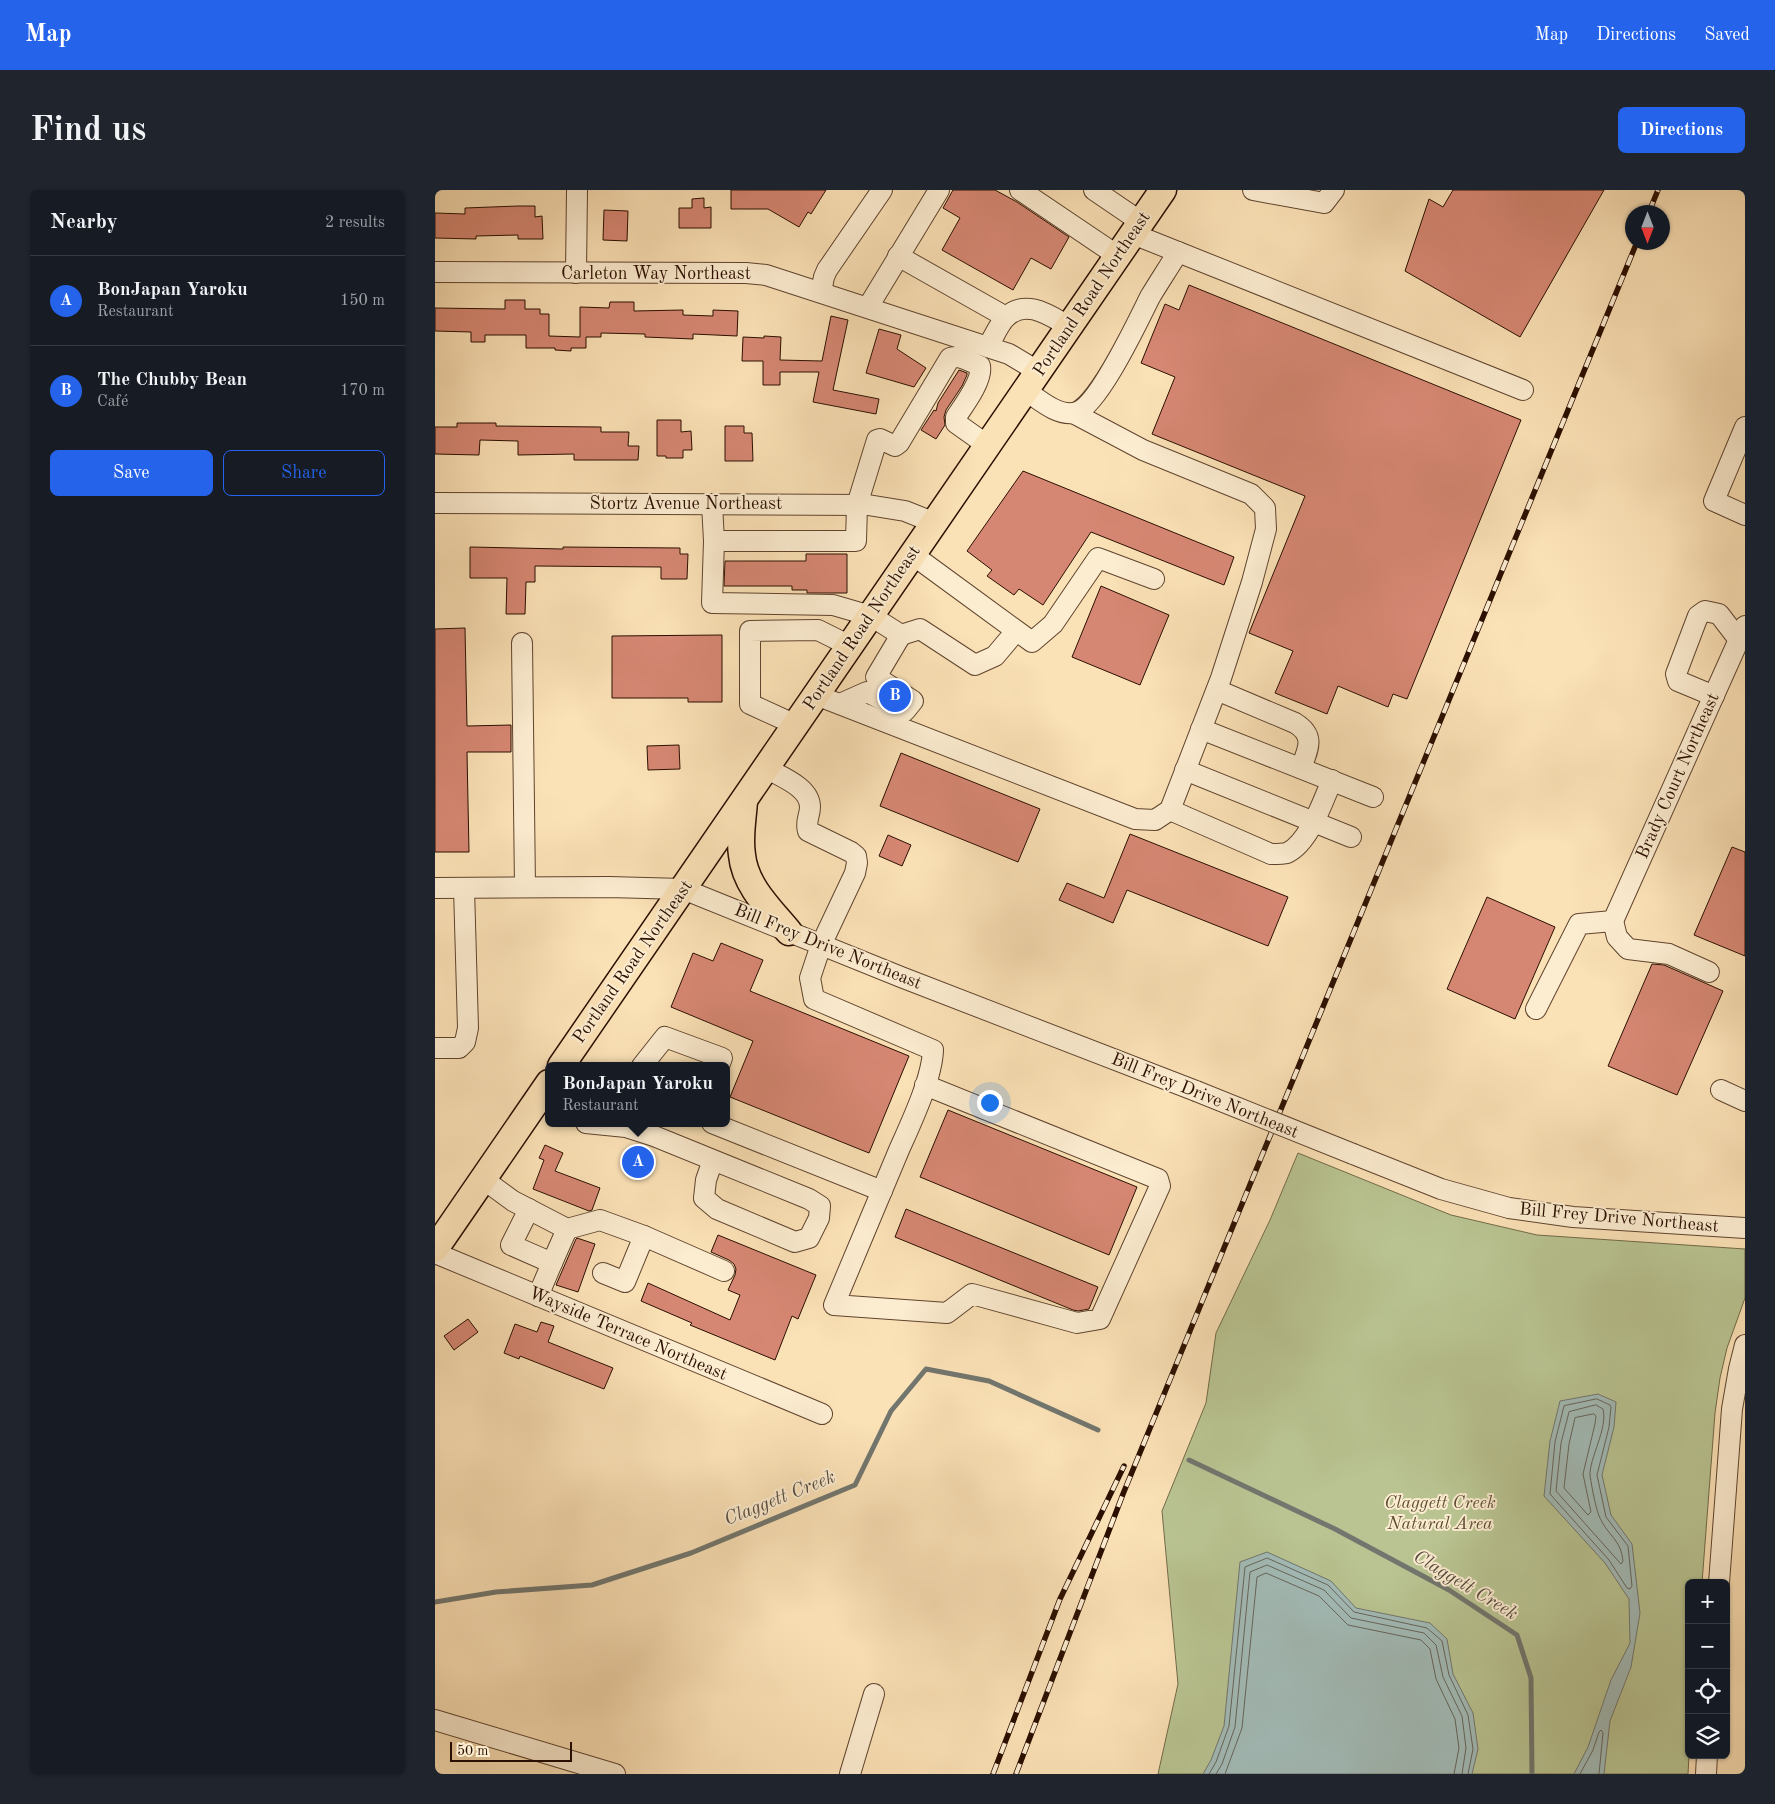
<!DOCTYPE html>
<html lang="en">
<head>
<meta charset="utf-8">
<style>
  body { margin:0; font-family:"Old Standard TT",serif; background:#20242c; color:#f1f3f6 }
  .controls { position:absolute; right:15px; bottom:15px; display:grid; overflow:hidden; border-radius:8px; box-shadow:0 1px 4px #0004 }
  .controls button { width:45px; height:45px; display:grid; place-items:center; padding:0; border:0; border-bottom:1px solid #363941; background:#171b24; color:#f1f3f6; font:25px sans-serif }
  .compass { position:absolute; left:1190px; top:15px; width:45px; height:45px; border-radius:50%; background:#171b24; box-shadow:0 1px 4px #0004; rotate:180deg }
  .scale { position:absolute; left:15px; bottom:12px; width:122px; box-sizing:border-box; padding-left:5px; border:2px solid #2b0f00; border-top:0; font-size:14px; line-height:18px; white-space:nowrap; color:#2b0f00; -webkit-text-stroke:4px #fcecd0; paint-order:stroke }
  .you { position:absolute; left:554px; top:912px; width:18px; height:18px; margin:-12px; border:4px solid #fff; border-radius:50%; background:#1a73e8; box-shadow:0 0 0 8px #1a73e833 }
  .badge { display:grid; place-items:center; width:32px; height:32px; border-radius:50%; background:#2563eb; color:#fff; font-size:16px; font-weight:700 }
  .pin { position:absolute; translate:-50% -50%; border:2px solid #fff; box-shadow:0 1px 5px #0006 }
  .popup { position:absolute; left:110px; top:872px; width:185px; height:65px; box-sizing:border-box; display:grid; place-content:center; border-radius:8px; background:#171b24; filter:drop-shadow(0 1px 4px #0005); font-size:16px; white-space:nowrap; color:#9ea1a6 }
  .popup b { font-size:19px; color:#f1f3f6 }
  .popup::after { content:''; position:absolute; left:50%; top:100%; margin-left:-10px; border:10px solid transparent; border-top-color:#171b24 }
  .list { margin:0; padding:0; list-style:none }
  h2 { display:flex; justify-content:space-between; align-items:center; height:65px; margin:0; padding:0 20px; font-size:21px }
  h2 small { font-size:16px; font-weight:400; color:#9ea1a6 }
  .list li { display:grid; grid-template-columns:32px 1fr auto; gap:15px; align-items:center; box-sizing:border-box; height:90px; padding:0 20px; border-top:1px solid #363941 }
  .list b { display:block; font-size:19px; white-space:nowrap }
  .list p { margin:0; font-size:16px; white-space:nowrap; color:#9ea1a6 }
  .list em { font-size:16px; font-style:normal; color:#9ea1a6 }
  .actions { display:flex; gap:10px; padding:15px 20px }
  .actions a { flex:1; padding:11px 0; border:1px solid #2563eb; border-radius:8px; text-align:center; font-size:18px; color:#2563eb }
  .actions .main { background:#2563eb; color:#fff }
  .icon { flex:none; width:28px; height:28px; fill:none; stroke:currentColor; stroke-width:2; stroke-linecap:round; stroke-linejoin:round }
  .map { position:relative; flex:none; width:1310px; height:1584px; overflow:hidden; border-radius:8px }
  header { display:flex; align-items:center; gap:30px; box-sizing:border-box; height:70px; padding:0 25px; background:#2563eb; color:#fff }
  header strong { font-size:24px }
  nav { display:flex; gap:28px; margin-inline-start:auto; font-size:18px }
  .intro { display:flex; align-items:center; justify-content:space-between; box-sizing:border-box; height:120px; padding:0 30px }
  h1 { margin:0; font-size:35px }
  .button { padding:12px 22px; border-radius:8px; background:#2563eb; color:#fff; font-size:18px; font-weight:700 }
  main { display:flex; gap:30px; padding:0 30px }
  aside { flex:1; background:#171b24; border-radius:8px; box-shadow:0 1px 4px #0004 }
  .map>svg:first-child { display:block }
</style>
</head>
<body>
<header>
<strong>Map</strong>
<nav><a>Map</a><a>Directions</a><a>Saved</a></nav>
</header>
<div class="intro"><h1>Find us</h1><a class="button">Directions</a></div>
<main>
<aside>
<h2>Nearby<small>2 results</small></h2>
<ul class="list">
<li><span class="badge">A</span><div><b>BonJapan Yaroku</b><p>Restaurant</p></div><em>150 m</em></li>
<li><span class="badge">B</span><div><b>The Chubby Bean</b><p>Café</p></div><em>170 m</em></li>
</ul>
<div class="actions"><a class="main">Save</a><a>Share</a></div>
</aside>
<div class="map">
<svg width="1310" height="1584" viewBox="0 0 1310 1584">
  <rect width="100%" height="100%" fill="#fbe1b6"/>
  <filter id="stains"><feTurbulence type="fractalNoise" baseFrequency=".004" numOctaves="4"/><feColorMatrix values="0 0 0 0 .2 0 0 0 0 .09 0 0 0 0 .02 0 0 0 .5 -.17"/></filter>
  <radialGradient id="worn" r=".72"><stop offset=".6" stop-color="#630" stop-opacity="0"/><stop offset="1" stop-color="#630" stop-opacity=".3"/></radialGradient>
  <path fill="#b9c492" stroke="#726a49" d="M863,963l153,62 86,20 208,14v49l-18,50 -7,30 -5,35 -13,170h-13v172l-1,19h-530l20,-90 -16,-173 44,-108 10,-70 54,-113z"/>
  <g fill="#a2bbb7" stroke="#72766e">
    <path d="M1163,1204l18,8 -2,25 -12,48 9,40 21,29 8,69 -9,54 -21,54 -6,53h-30l14,-27 23,-67 19,-37 -1,-44 -24,-36 -61,-67 6,-55 10,-40z"/>
    <path d="M832,1362l64,29 25,27 74,15 17,16 6,35 20,39 5,36 -6,25h-269l8,-14 13,-34 16,-164z"/>
  </g>
  <g fill="none" stroke-linecap="round" stroke-linejoin="round">
    <g stroke="#66655c" stroke-width="1">
      <path d="M1162,1209l13,6 1,2 -2,20 -12,48 9,42 22,29 4,40 -2,3 -3,-1 -18,-28 -59,-66 5,-52 9,-36z"/>
      <path d="M1161,1215l7,4c5,20 -14,49 -13,67 2,11 6,37 12,46 9,16 19,19 21,39l-2,3 -65,-73 5,-48 8,-31z"/>
      <path d="M1159,1224l2,2 -1,8 -12,50 8,38 -3,3 -24,-27 5,-44 6,-26z"/>
      <path d="M774,1584l7,-12 13,-36 16,-159 22,-9 61,27 26,27 73,16 15,13 7,34 19,40 5,34 -5,25"/>
      <path d="M781,1584l6,-10 13,-37 15,-155 17,-7 57,25 27,28 73,15 12,12 7,32 19,39 4,32 -4,26"/>
      <path d="M790,1584l17,-46 15,-151 9,-4 53,23 29,29 73,15 9,9 6,30 19,40 4,29 -5,26"/>
      <path d="M1145,1584l13,-24 6,-18 2,-2 2,3 -4,41"/>
    </g>
    <g stroke="#72766e" stroke-width="5">
      <path d="M754,1270l146,69 114,61 68,45 14,43 1,96"/>
      <path d="M0,1412l61,-10 96,-7 99,-32 164,-68 36,-74 35,-42 63,12 109,49"/>
    </g>
  </g>
  <g fill="#d68773" stroke="#2b0f00">
    <path d="M296,0h95l-15,24 -3,-2 -9,15 -31,-18h-37z"/>
    <path d="M518,0h42l22,12 52,35 -18,32 -20,-11 -18,32 -71,-40 18,-32 -17,-10z"/>
    <path d="M1018,0h151l-84,147 -115,-66 24,-72 14,8z"/>
    <path d="M269,8v10l7,-1v21h-32v-20h13v-9z"/>
    <path d="M83,16h17v11l7,-1 1,23h-25v-4l-42,1v3l-41,-1v-25l30,1v-6z"/>
    <path d="M169,20l24,1 -1,30 -24,-1z"/>
    <path d="M754,95l332,135 -114,279 -14,-5 -5,13 -50,-21 -11,28 -52,-21 18,-42 -44,-18 56,-137 -153,-62 23,-57 -34,-14 24,-59 14,6z"/>
    <path d="M70,110h20v9h15v5h9v22l31,1v-30l29,1 1,-6h24v9l49,-1v5l30,1v-6l25,1 -1,25 -44,-2v5l-48,-2v-3l-44,-1v4h-15v11h-15v3l-16,-1v-2h-29v-13h-41v7h-14v-10l-36,-1v-23l70,1z"/>
    <path d="M396,126l17,4 -15,70 46,9 -3,15 -63,-12 6,-30h-39v13h-17v-24h-21l1,-24 21,1v-2l17,1 -1,23 42,1z"/>
    <path d="M444,139l22,6 -4,14 29,19 -12,19 -48,-14z"/>
    <path d="M524,180l8,3v2l-5,11 -16,24 -2,7 1,8 -9,14 -15,-9 13,-20 2,1 2,-8z"/>
    <path d="M222,230h24v12l10,-1 1,19h-9v8h-17v-2h-9z"/>
    <path d="M22,233h39v3l105,1v5h28l-1,14h11l-1,14h-64v-6l-56,1v-14l-38,-1 -1,15 -44,-1v-27h22z"/>
    <path d="M290,236h19v7h8l1,28h-28z"/>
    <path d="M588,281l211,86 -10,28 -133,-53 -48,73 -24,-16 -5,6 -27,-19 5,-6 -25,-19z"/>
    <path d="M35,357l93,2v-2l117,1v6h8l-1,25h-26v-12l-126,-1v16h-9l-1,32h-19l1,-36h-37z"/>
    <path d="M371,364h41v39h-40v-3h-15v-4h-68l1,-25h81z"/>
    <path d="M666,396l68,29 -29,70 -68,-28z"/>
    <path d="M30,438l2,98 44,-1v27h-44l2,100h-34v-223z"/>
    <path d="M287,445v67h-34v-4h-76v-62z"/>
    <path d="M244,555l1,24 -32,1 -1,-24z"/>
    <path d="M466,563l139,56 -22,53 -138,-56z"/>
    <path d="M695,644l158,63 -20,49 -141,-56 -14,33 -54,-23 8,-17 37,15z"/>
    <path d="M453,645l23,10 -9,21 -23,-10z"/>
    <path d="M1297,657l13,5v104l-51,-21z"/>
    <path d="M1052,707l68,30 -40,92 -68,-30z"/>
    <path d="M286,753l42,17 -13,31 159,65 -40,97 -139,-56 23,-56 -82,-34 22,-54 20,8z"/>
    <path d="M1217,774l12,1 59,26 -46,104 -69,-29z"/>
    <path d="M513,920l189,77 -28,68 -189,-78z"/>
    <path d="M110,955l18,8 -8,18 45,17 -8,22 -3,1 -56,-22 11,-29 -5,-2z"/>
    <path d="M471,1019l192,78 -9,22 -11,2 -5,-1 -178,-73z"/>
    <path d="M283,1045l98,40 -18,44 -6,-3 -17,44 -85,-35 2,-2 -51,-22 7,-18 82,37 10,-25 -12,-5 7,-15 1,-6 -2,-5 -5,-4 -18,-8z"/>
    <path d="M142,1048l18,6 -17,48 -22,-7 20,-46z"/>
    <path d="M33,1129l10,13 -24,18 -10,-14z"/>
    <path d="M106,1132l13,4 -6,16 65,26 -9,21 -84,-33 -1,3 -15,-6 11,-29 22,8z"/>
  </g>
  <g fill="none" stroke-linecap="round" stroke-linejoin="round">
    <defs>
      <g id="minor">
        <path d="M585,0l98,66"/>
        <path d="M659,0l47,32"/>
        <path d="M818,0l71,13 10,-13"/>
        <path d="M698,44l390,156"/>
        <path d="M463,66l108,61"/>
        <path d="M0,82l311,1 20,2 243,79 30,18"/>
        <path d="M141,83l1,-83"/>
        <path d="M386,102l3,-15 3,-7 55,-80"/>
        <path d="M433,117l71,-117"/>
        <path d="M553,157c5,-9 11,-23 18,-30 21,-19 44,-1 64,10"/>
        <path d="M591,201c14,9 30,24 47,22 23,-2 66,-94 77,-116 9,-15 19,-30 28,-45"/>
        <path d="M1310,237l-31,74 31,14"/>
        <path d="M552,255l-31,-22v-6c8,-12 27,-37 24,-51 -9,-4 -21,-12 -30,-8l-51,85 -4,3 -15,-7 -3,1 -20,65 -1,36h-142l-2,62 121,2 38,11 30,19 19,-6 55,36 20,-9 21,-25"/>
        <path d="M0,313l433,2 37,6 30,12"/>
        <path d="M277,314l2,37"/>
        <path d="M478,365l119,87 21,-18 45,-66 56,21"/>
        <path d="M87,453l3,244"/>
        <path d="M782,500l78,33c21,13 13,26 6,45"/>
        <path d="M381,505l319,124 20,1 15,-10 51,-132 31,-96 14,-53 -1,-21 -14,-14 -108,-44 -68,-36"/>
        <path d="M1279,506l-36,-15 -2,-7 22,-58 7,-5 14,3 20,26"/>
        <path d="M405,514l27,-12 38,19 8,-10 -37,-24 25,-42"/>
        <path d="M361,535l-46,-21v-73l68,-1 32,16"/>
        <path d="M766,539l172,68"/>
        <path d="M331,578c15,9 44,19 44,39 0,9 -5,14 -2,24l43,21 5,4 1,7 -2,10 -34,72 -11,33 4,21 119,51c-1,29 -22,73 -34,100 -22,52 -43,103 -65,155l113,8 25,-19 105,29 23,-4 60,-133 -2,-7 -233,-94"/>
        <path d="M750,580l166,67"/>
        <path d="M735,620l101,44c4,0 12,0 16,-1 22,-10 36,-52 45,-73"/>
        <path d="M0,698l174,-1 74,2 218,88 295,114"/>
        <path d="M1178,731l132,-295"/>
        <path d="M1178,731l4,16 11,12 41,5 40,18"/>
        <path d="M1101,819l43,-85 34,-3"/>
        <path d="M0,858h24l6,-6 3,-14 -4,-140"/>
        <path d="M207,876l23,-29 57,21 -3,8"/>
        <path d="M1286,900l24,11"/>
        <path d="M151,933l40,4 28,9 155,63 11,7 -1,12 -10,20 -14,4 -78,-33 -13,-11 2,-18 7,-20"/>
        <path d="M277,933l170,68"/>
        <path d="M918,964l88,35 68,19 64,9 172,11"/>
        <path d="M48,989l30,22 54,28 33,-9 44,16 80,35"/>
        <path d="M94,1019l-18,36 41,18 15,-34"/>
        <path d="M0,1063l387,161"/>
        <path d="M168,1083l22,9 19,-46"/>
        <path d="M103,1106l14,-33"/>
        <path d="M1284,1393l13,-174 7,-40 6,-24"/>
        <path d="M0,1530l180,54"/>
        <path d="M415,1584l24,-80"/>
        <path d="M1271,1584l1,-19"/>
      </g>
      <g id="major">
        <path d="M309,611c-1,17 -5,36 -2,54 3,31 28,54 47,77"/>
        <path d="M126,876l602,-876"/>
        <path d="M0,1059l114,-166"/>
      </g>
    </defs>
    <use href="#minor" stroke="#5f442e" stroke-width="22"/>
    <use href="#major" stroke="#2b0f00" stroke-width="29"/>
    <use href="#minor" stroke="#fcecd0" stroke-width="20"/>
    <use href="#major" stroke="#fbe1b6" stroke-width="26"/>
    <defs>
      <g id="rail">
        <path d="M1214,22l9,-22"/>
        <path d="M558,1584l67,-175 64,-133"/>
        <path d="M581,1584l107,-280 514,-1252"/>
      </g>
    </defs>
    <use href="#rail" stroke="#2b0f00" stroke-width="5.5"/>
    <use href="#rail" stroke="#fcecd0" stroke-width="4" stroke-dasharray="11" stroke-linecap="butt"/>
    <defs>
      <path id="minor-bridge" d="M761,901l157,63"/>
    </defs>
    <use href="#minor-bridge" stroke="#5f442e" stroke-width="22" stroke-linecap="butt"/>
    <use href="#minor-bridge" stroke="#fcecd0" stroke-width="20"/>
  </g>
  <g text-anchor="middle" dominant-baseline="central" stroke-width="4" stroke-linejoin="round" paint-order="stroke">
    <g font-size="18" fill="#2b0f00" stroke="#fcecd0">
      <text x="221" y="84">Carleton Way Northeast</text>
      <text transform="translate(657 104) rotate(-56)">Portland Road Northeast</text>
      <text x="251" y="314">Stortz Avenue Northeast</text>
      <text transform="translate(427 438) rotate(-56)">Portland Road Northeast</text>
      <text transform="translate(1243 586) rotate(-66)">Brady Court Northeast</text>
      <text transform="translate(393 757) rotate(22)">Bill Frey Drive Northeast</text>
      <text transform="translate(198 772) rotate(-55)">Portland Road Northeast</text>
      <text transform="translate(770 906) rotate(22)">Bill Frey Drive Northeast</text>
      <text transform="translate(1184 1028) rotate(5)">Bill Frey Drive Northeast</text>
      <text transform="translate(193 1144) rotate(23)">Wayside Terrace Northeast</text>
    </g>
    <g font-size="18" font-style="italic" fill="#5d4e33" stroke="#fcecd0">
      <text x="1005" y="1313">Claggett Creek<tspan x="1005" dy="21">Natural Area</tspan></text>
    </g>
    <g font-size="19" font-style="italic" fill="#554b40" stroke="#fcecd0">
      <text transform="translate(345 1309) rotate(-22)">Claggett Creek</text>
      <text transform="translate(1030 1396) rotate(31)">Claggett Creek</text>
    </g>
  </g>
  <rect width="100%" height="100%" filter="url(#stains)"/>
  <rect width="100%" height="100%" fill="url(#worn)"/>
</svg>
<div class="controls">
<button>+</button>
<button>−</button>
<button><svg class="icon" aria-label="locate" viewBox="0 0 24 24"><circle cx="12" cy="12" r="6"/><path d="M12 2v4M12 18v4M2 12h4M18 12h4"/></svg></button>
<button><svg class="icon" aria-label="layers" viewBox="0 0 24 24"><path d="M12 4l9 5-9 5-9-5zM3 14l9 5 9-5"/></svg></button>
</div>
<svg class="compass" viewBox="-18 -18 36 36"><path d="M0-13l5 13h-10z" fill="#e53935"/><path d="M0 13l5-13h-10z" fill="#9ea1a6"/></svg>
<div class="scale">50 m</div>
<div class="you"></div>
<div class="pin badge" style="left:203px;top:972px">A</div>
<div class="popup"><b>BonJapan Yaroku</b>Restaurant</div>
<div class="pin badge" style="left:460px;top:506px">B</div>
</div>
</main>
</body>
</html>
